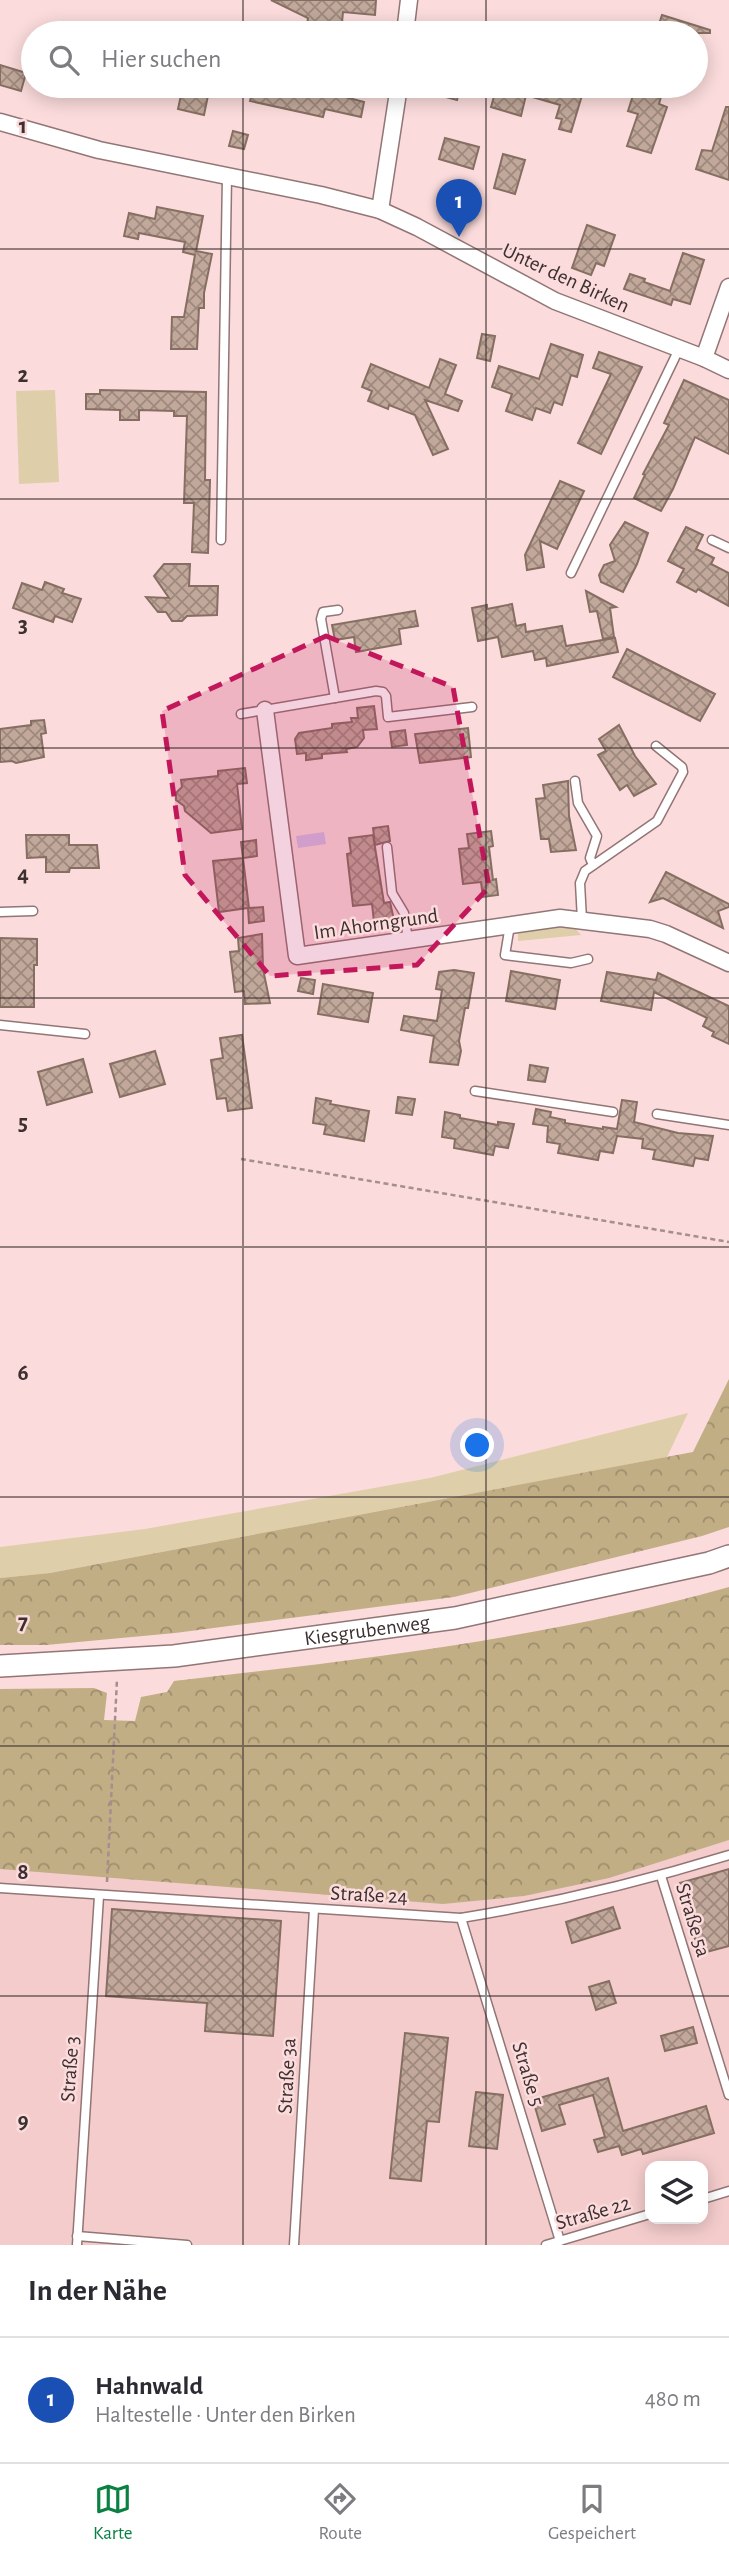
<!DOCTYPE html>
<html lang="de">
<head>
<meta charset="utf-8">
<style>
  body { margin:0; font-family:"Alegreya Sans",sans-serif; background:#f2f2f3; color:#2b2b33 }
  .controls { position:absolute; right:21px; bottom:21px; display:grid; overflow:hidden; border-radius:14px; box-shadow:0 4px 18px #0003 }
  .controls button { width:63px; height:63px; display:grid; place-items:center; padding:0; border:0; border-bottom:2px solid #e1e1e2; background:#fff; color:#2b2b33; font:35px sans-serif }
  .you { position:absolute; left:478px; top:1446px; width:24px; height:24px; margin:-18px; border:5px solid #fff; border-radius:50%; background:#1a73e8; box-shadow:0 0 0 10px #1a73e833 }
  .badge { display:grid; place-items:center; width:46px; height:46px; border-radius:50%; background:#0b8043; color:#fff; font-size:23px; font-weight:700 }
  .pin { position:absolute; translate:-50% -58px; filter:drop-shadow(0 2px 4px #0008) }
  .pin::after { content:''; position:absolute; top:37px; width:24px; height:21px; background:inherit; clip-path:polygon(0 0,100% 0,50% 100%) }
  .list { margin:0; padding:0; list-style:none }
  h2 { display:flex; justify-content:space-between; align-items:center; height:91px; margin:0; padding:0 28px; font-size:30px }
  h2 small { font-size:23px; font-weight:400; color:#7c7c81 }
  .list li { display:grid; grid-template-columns:46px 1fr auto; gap:21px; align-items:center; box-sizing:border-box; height:126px; padding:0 28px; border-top:2px solid #e1e1e2 }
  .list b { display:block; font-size:26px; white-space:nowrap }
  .list p { margin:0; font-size:23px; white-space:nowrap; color:#7c7c81 }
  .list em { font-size:23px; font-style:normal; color:#7c7c81 }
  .icon { flex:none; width:38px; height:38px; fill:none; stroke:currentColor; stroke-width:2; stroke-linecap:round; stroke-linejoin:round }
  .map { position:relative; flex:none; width:729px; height:2245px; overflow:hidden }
  .search { position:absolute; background:#fff; box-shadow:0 4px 18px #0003; left:21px; right:21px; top:21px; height:77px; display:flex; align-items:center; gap:18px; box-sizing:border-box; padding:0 24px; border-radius:38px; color:#7c7c81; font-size:26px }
  .sheet { height:217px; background:#fff }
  nav { display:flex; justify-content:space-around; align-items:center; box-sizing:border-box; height:98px; border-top:2px solid #e1e1e2; background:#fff; font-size:19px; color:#7c7c81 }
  nav a { display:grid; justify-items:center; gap:4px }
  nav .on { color:#0b8043 }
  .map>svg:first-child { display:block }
</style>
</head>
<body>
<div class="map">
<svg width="729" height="2245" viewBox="0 0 729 2245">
  <defs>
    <pattern id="forest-crowns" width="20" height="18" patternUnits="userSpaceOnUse" patternTransform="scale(1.75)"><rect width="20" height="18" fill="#c1ae85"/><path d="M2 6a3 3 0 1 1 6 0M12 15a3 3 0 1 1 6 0" fill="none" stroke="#9e8e6d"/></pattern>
    <pattern id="building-cross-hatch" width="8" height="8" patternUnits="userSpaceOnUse" patternTransform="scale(1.75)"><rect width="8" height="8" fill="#c1a89a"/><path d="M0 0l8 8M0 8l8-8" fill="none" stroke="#9e897e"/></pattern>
  </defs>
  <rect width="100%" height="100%" fill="#fbdbdb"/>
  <path fill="#f4cccc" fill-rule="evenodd" d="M729,1721v524h-729v-415zM650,2166h53v53h-53z"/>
  <g fill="#dfceaa">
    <path d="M55,390l4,92 -40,2 -3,-93z"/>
    <path d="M564,924l10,3 7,8 -63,6v-12z"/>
    <path d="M688,1413l-21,44 -617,116 -50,5v-31l145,-18 285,-51z"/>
  </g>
  <g fill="url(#forest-crowns)">
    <path d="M729,1379v148l-27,9 -248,61 -279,36 -129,12h-46v-67l50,-5 643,-121z"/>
    <path d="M729,1587v253l-120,38 -85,18 -81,8 -443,-35v-180l94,-1 13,5 -3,27 31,1 6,-24 26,-5 7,-11c186,-21 374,-43 555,-94z"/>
  </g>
  <path fill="#d5bfe6" d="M324,832l2,12 -28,4 -2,-12z"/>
  <g fill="url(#building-cross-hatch)" stroke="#866f62" stroke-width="2">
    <path d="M271,0h105l-1,15 -32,-3 -2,21h-35l2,-15z"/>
    <path d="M662,15l48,15v3h-54z"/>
    <path d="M0,65l26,8 -5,18 -21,-6z"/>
    <path d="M183,86h27l-6,29 -26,-6z"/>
    <path d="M254,86h50l60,16 -3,15 -36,-8 -2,8 -73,-16z"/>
    <path d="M420,86h41l-4,14 -37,-10z"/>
    <path d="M497,86h11l19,5 -6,25 -30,-9z"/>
    <path d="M532,86h28l23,6 -12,40 -12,-3 3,-10 -6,-1 4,-13 -31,-9z"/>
    <path d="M636,86h28l-5,18 8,3 -16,46 -24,-7 11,-32 -10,-3z"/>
    <path d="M726,107h3v73l-33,-11 6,-19 10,1z"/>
    <path d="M233,131l15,4 -4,14 -15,-3z"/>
    <path d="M445,138l34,9 -6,22 -34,-10z"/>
    <path d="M503,154l22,6 -10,34 -21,-6z"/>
    <path d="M157,207l46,9 -7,35 16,3 -8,39v15h-5l-2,41h-26l1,-32h12l11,-62 -12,-3 2,-10 -46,-9 -1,6 -14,-3 5,-23 26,6z"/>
    <path d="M587,225l28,10 -11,31 -8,-3 -5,12 -19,-7z"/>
    <path d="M683,253l21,7 -14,44 -17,-5 -2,6 -47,-16 6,-15 15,5 -1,3 26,9z"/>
    <path d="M482,334l13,2 -5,25 -13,-3z"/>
    <path d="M551,344l32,11 -6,22 -6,-2 -9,30 -8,-3 -4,11 -14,-5 -4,12 -26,-9 6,-17 -20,-7 7,-21 40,13z"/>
    <path d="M599,352l43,15 -41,87 -23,-11 33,-69 -18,-6z"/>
    <path d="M440,359l16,6 -11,29 17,7 -4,10 -33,-11 23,49 -15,6 -18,-40 -26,-10 -1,4 -20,-8 4,-10 -10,-4 9,-23 58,24z"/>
    <path d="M684,380l45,20v54l-34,-17 -22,52 -12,22 -27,-13 11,-23 -2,-1 26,-49 -5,-2z"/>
    <path d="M100,390l106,2 -1,88h5l-2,73 -16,-1 2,-49h-10l3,-87h-13v-5l-35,-1v10h-19v-10l-34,-1v-15h14z"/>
    <path d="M560,481l24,10 -27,58 -17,-8 4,26 -17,3 -2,-15z"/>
    <path d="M625,522l23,11 -11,31 -14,28 -22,-10 -2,-7 5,-10 11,-4 -5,-16z"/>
    <path d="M686,527l17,8 -7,14 18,9 -3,6 18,9v33l-31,-17 -2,3 -19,-10 7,-13 -16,-8z"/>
    <path d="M164,564h26l-1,22h29l-1,29 -30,1 -5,5h-10l-6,-9h-8l-12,-15 23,1 -15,-22z"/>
    <path d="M45,582l19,7 -2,4 19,6 -9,23 -17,-6 -2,6 -40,-14 9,-25 20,7z"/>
    <path d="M586,591l30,16 -6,1 4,29 -11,2 -6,-28 -7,1z"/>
    <path d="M512,604l4,22 9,-2 1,8 36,-6 4,20 49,-8 3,14 -71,14 -1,-8 -11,2 -2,-9 -31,6 -4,-20 -20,4 -6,-33 15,-3v4z"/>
    <path d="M415,611l3,15 -19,3 2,15 -45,8 -2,-15 -19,3 -3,-15z"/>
    <path d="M627,649l88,45 -15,27 -87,-44z"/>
    <path d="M374,706l3,23 -14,1 1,8 -7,9 -11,2 1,3 -25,2v4l-16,2v-7l-9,1 -2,-15 4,-6 33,-5v-4l20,-2 -1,-4h7l-1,-10z"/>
    <path d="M44,720l2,13 -5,1 3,23 -28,6 -4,-2 -12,1v-33l31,-4v-4z"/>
    <path d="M619,725l16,31 21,28 -22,12 -7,-11 -7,5 -22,-35 8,-4 -7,-12z"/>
    <path d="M468,728l3,29 -51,6 -5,-29z"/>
    <path d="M405,730l2,15 -15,2 -2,-15z"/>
    <path d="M245,768l2,15 -10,1 5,45 -31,4 -26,-22 -1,-5 -8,-6v-7l6,-6 -1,-7 37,-4v-5z"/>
    <path d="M568,781l1,35 7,34 -25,2 -2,-13h-8l-5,-40 9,-1 -2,-13z"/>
    <path d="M388,826l2,15 -15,4 -2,-17z"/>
    <path d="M491,831l2,15 -4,1 4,33 3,-1 2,16 -15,2 -2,-15 -18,2 -4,-35 10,-1 -2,-14z"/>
    <path d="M26,835h43v10h28l2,23h-29l-1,4h-23v-15l-19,1z"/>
    <path d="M373,835l11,68 6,-1 4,18 -20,2 -2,-18 -19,2 -6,-52 4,-1 -2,-15z"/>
    <path d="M256,840l1,16 -14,2 6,50 14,-1 1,14 -15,2 -1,-15 -29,4 -6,-51 30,-3 -2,-16z"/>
    <path d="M666,872l63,32v3l-11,4 5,17 -60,-30 -13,4z"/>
    <path d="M262,934l1,35 7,34 -25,1 -1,-13 -9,1 -5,-40 9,-1 -1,-13z"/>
    <path d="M0,938l37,1v26h-3v42h-34z"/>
    <path d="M454,970l20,3 -6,35h-3l-6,33 2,10 -3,14 -28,-3 4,-26 -33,-6 3,-14 33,5 5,-31 -6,-1 3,-17z"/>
    <path d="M511,971l49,9 -5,29 -49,-8z"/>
    <path d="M607,972l49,8 2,-7 71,33v38l-17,-8 2,-4 -11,-6 4,-8 -53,-26 -3,18 -50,-9z"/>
    <path d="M301,978l14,2 -2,14 -15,-3z"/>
    <path d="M323,984l50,9 -5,29 -50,-8z"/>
    <path d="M242,1035l10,73 -24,3 -2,-13 -9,1 -6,-39 12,-2 -3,-20z"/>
    <path d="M155,1051l10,33 -45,13 -10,-33z"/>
    <path d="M83,1059l9,33 -45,13 -9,-33z"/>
    <path d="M530,1065l18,3 -3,14 -17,-2z"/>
    <path d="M398,1097l17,2 -3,16 -16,-2z"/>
    <path d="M316,1098l15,3 -1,3 39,7 -5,30 -40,-7 2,-9 -13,-2z"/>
    <path d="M622,1100l15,2 -3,20 44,11 35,3 -5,24 -13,-2 -2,8 -40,-7 2,-9 -13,-2 1,-9 -26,-3 -4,17 -13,-2 -2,9 -40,-7 2,-9 -13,-2 1,-16 -15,-2 3,-15 15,3 -1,5 15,3v3l38,6v-2l14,2z"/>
    <path d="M445,1112l15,3v3l38,7v-3l16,2 -6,24 -13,-2 -2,9 -39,-7 1,-9 -13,-2z"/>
    <path d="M729,1869v77l-30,8 -19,-71z"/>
    <path d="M613,1907l7,21 -48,15 -6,-21z"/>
    <path d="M112,1909l169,12 -8,115 -68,-5 2,-28 -101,-7z"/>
    <path d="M609,1981l7,22 -20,7 -7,-23z"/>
    <path d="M693,2027l4,16 -32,8 -4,-15z"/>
    <path d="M405,2033l43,5 -9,84 -12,-1 -6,60 -31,-3z"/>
    <path d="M608,2078l15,53 83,-25 8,27 -71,21 -2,-5 -19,6 -3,-9 -21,6 -4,-12 11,-3 -12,-42 -34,10 6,19 -23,7 -9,-31z"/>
    <path d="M476,2092l27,3 -6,54 -28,-3z"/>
  </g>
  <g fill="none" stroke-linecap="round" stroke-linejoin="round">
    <defs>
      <g id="service">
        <path d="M221,540l6,-364"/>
        <path d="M712,540l17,8"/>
        <path d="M571,573l108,-224"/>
        <path d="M335,698l-14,-79 2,-7 15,-2"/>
        <path d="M241,714l135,-23 7,1 3,4 2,21 84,-10"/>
        <path d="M575,781l3,22 19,33 -7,22 3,7"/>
        <path d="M387,847l5,46 12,20 4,27"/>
        <path d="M0,912l33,-1"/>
        <path d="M582,920l-2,-37 5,-12 72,-50 26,-49 -1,-5 -26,-21"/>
        <path d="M510,925l-5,30 66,8 17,-4"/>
        <path d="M0,1025l85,9"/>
        <path d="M475,1091l138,21"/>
        <path d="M657,1114l72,11"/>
        <path d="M661,1876l68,219"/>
        <path d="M0,1888l461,30c92,-15 180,-36 268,-63"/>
        <path d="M461,1918l99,323"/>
        <path d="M703,2199l26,-8"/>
        <path d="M77,2236l110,9"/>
        <path d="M77,2245l22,-349"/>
        <path d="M294,2245l20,-336"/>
        <path d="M546,2245l104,-31"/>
      </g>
      <g id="minor">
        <path d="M405,33l4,-33"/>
        <path d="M0,122l99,28 222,45 59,15 37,17 138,74 149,57 25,12"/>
        <path d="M380,210l19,-124"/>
        <path d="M704,358l25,-71"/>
        <path d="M265,710l32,246 263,-38 90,11 16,5 63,29"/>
      </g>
      <g id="secondary">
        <path id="s1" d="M0,1666l174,-10 281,-38 254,-55 20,-7"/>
      </g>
    </defs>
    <use href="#service" stroke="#927575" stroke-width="11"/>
    <use href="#minor" stroke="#927575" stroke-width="19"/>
    <use href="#secondary" stroke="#927575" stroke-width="24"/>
    <g stroke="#a58e8e" stroke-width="2.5" stroke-dasharray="5 3.5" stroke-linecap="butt">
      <path d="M241,1159l488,83"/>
      <path d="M107,1882l10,-203"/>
    </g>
    <use href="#service" stroke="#fff" stroke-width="8"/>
    <use href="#minor" stroke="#fff" stroke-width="16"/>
    <use href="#secondary" stroke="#fff" stroke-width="21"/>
  </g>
  <path fill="#c2185b" fill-opacity="0.2" stroke="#c2185b" stroke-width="5" stroke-dasharray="14 9" stroke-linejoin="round" d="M326,636l127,51 36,200 -72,78 -147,11 -85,-101 -23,-164z"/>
  <path fill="none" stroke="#3d3030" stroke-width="2" stroke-opacity="0.55" d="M243,0v33M486,0v33M243,86v2159M486,86v2159M0,249h729M0,499h729M0,748h729M0,998h729M0,1247h729M0,1497h729M0,1746h729M0,1996h729"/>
  <g text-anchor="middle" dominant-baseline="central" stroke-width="5" stroke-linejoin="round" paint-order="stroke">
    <g font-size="21" fill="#3d3030" stroke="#fbdbdb">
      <text transform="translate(566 278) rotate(25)">Unter den Birken</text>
      <text transform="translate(376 924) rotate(-8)">Im Ahorngrund</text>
      <text stroke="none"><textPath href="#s1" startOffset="369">Kiesgrubenweg</textPath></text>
      <text transform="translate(369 1895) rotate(3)">Straße 24</text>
      <text transform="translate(693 1920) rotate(73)">Straße 5a</text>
      <text transform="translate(70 2069) rotate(-86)">Straße 3</text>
      <text transform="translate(528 2074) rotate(73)">Straße 5</text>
      <text transform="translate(287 2076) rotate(-87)">Straße 3a</text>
      <text transform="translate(593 2213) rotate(-16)">Straße 22</text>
    </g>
  </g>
  <g font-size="23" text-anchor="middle" font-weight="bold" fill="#3d3030" stroke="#fbdbdb" stroke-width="5" stroke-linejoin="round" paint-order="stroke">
    <text x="23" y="133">1</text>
    <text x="23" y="382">2</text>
    <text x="23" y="632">3</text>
    <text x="23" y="881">4</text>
    <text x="23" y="1130">5</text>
    <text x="23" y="1380">6</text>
    <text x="23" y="1629">7</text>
    <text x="23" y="1879">8</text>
    <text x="23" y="2128">9</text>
  </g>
</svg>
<div class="controls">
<button><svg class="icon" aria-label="layers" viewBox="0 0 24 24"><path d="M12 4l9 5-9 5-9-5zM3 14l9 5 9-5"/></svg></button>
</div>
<div class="you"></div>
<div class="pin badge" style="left:459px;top:237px;background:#1a4fb4">1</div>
<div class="search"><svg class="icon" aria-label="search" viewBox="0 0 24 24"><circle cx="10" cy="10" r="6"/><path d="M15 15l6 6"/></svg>Hier suchen</div>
</div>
<section class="sheet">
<h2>In der Nähe<small></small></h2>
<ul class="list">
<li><span class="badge" style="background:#1a4fb4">1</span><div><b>Hahnwald</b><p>Haltestelle · Unter den Birken</p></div><em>480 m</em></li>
</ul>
</section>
<nav>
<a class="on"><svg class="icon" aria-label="map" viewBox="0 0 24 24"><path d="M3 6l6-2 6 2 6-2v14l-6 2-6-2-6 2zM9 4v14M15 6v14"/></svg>Karte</a>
<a><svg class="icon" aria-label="directions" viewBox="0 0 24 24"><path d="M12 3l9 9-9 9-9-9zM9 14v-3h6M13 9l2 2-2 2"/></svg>Route</a>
<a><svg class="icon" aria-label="saved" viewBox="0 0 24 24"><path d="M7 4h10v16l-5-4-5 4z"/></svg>Gespeichert</a>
</nav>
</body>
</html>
